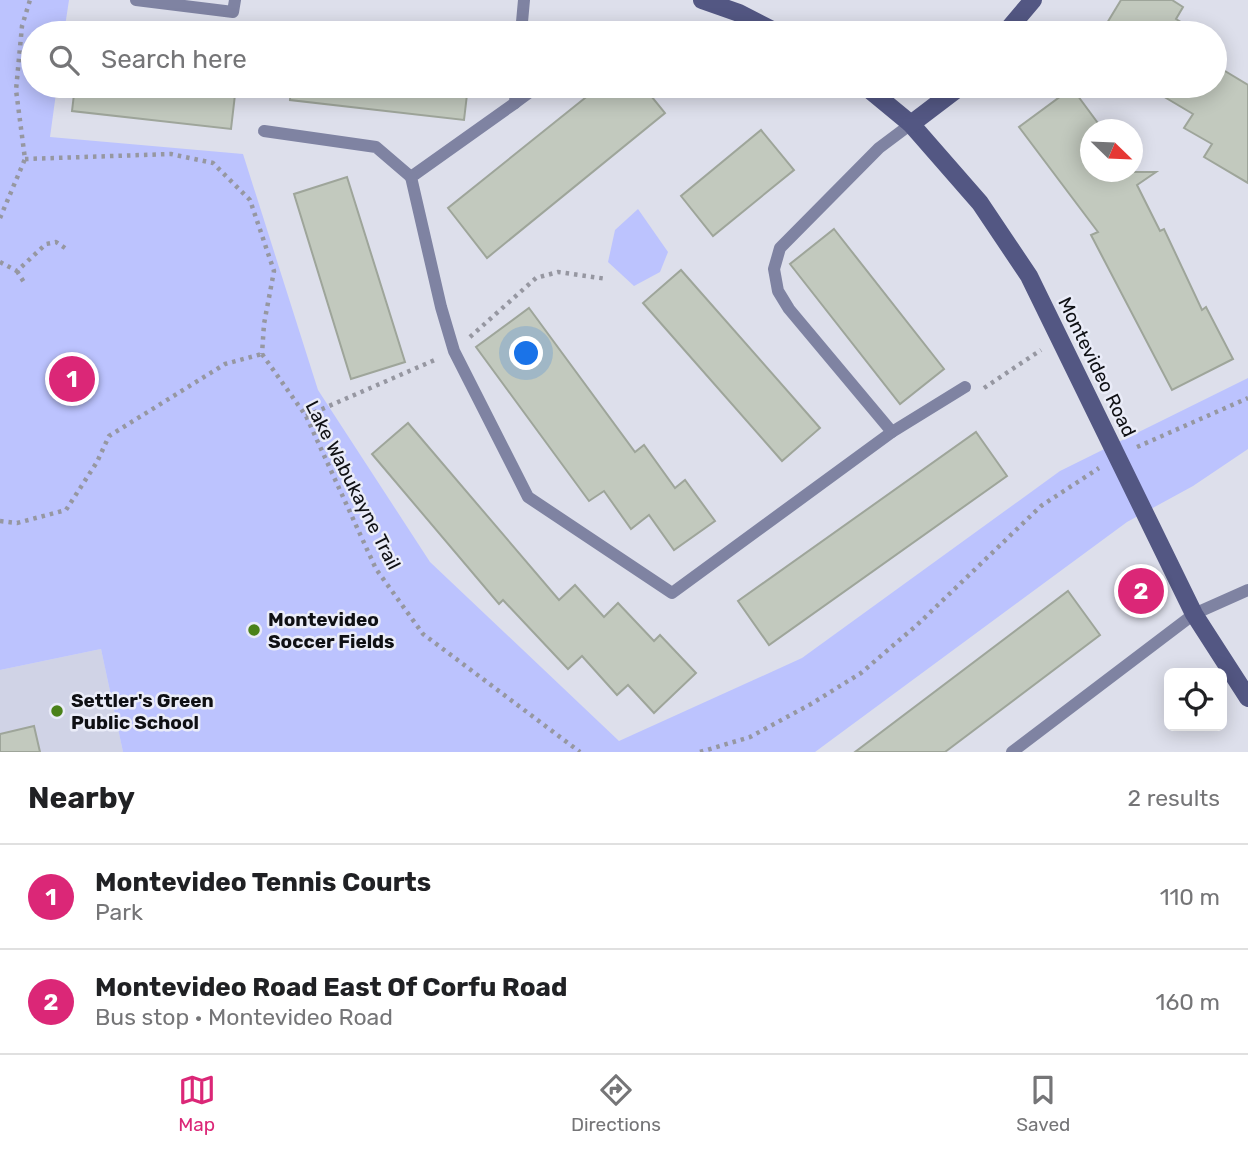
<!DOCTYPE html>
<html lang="en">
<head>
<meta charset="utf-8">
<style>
  body { margin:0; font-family:Rubik,sans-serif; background:#f6f6f6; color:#202124 }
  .controls { position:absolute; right:21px; bottom:21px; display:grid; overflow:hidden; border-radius:10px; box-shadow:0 4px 18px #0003 }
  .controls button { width:63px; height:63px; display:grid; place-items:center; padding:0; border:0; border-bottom:2px solid #e0e0e0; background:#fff; color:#202124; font:35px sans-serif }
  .compass { position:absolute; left:1080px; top:119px; width:63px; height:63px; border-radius:50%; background:#fff; box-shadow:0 4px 18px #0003; rotate:113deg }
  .you { position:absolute; left:527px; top:354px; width:24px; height:24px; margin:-18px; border:5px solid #fff; border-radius:50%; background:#1a73e8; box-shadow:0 0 0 10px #1a73e833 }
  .badge { display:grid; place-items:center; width:46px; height:46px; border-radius:50%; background:#db2777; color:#fff; font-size:23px; font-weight:700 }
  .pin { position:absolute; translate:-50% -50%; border:4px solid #fff; box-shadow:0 2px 7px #0006 }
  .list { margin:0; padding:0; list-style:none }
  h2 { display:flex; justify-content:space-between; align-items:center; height:91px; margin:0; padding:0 28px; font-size:30px }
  h2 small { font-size:23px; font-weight:400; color:#757577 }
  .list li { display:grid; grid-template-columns:46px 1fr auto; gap:21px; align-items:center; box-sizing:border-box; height:105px; padding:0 28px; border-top:2px solid #e0e0e0 }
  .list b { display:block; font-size:26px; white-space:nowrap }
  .list p { margin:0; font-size:23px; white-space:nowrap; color:#757577 }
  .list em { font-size:23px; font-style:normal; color:#757577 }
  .icon { flex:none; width:38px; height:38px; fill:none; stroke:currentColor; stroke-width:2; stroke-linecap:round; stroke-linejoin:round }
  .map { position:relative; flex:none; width:1248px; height:752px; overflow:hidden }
  .search { position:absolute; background:#fff; box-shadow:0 4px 18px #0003; left:21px; right:21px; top:21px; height:77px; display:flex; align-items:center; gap:18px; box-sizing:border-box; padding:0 24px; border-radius:38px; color:#757577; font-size:26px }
  .sheet { height:301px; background:#fff }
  nav { display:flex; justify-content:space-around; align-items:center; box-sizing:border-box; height:98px; border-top:2px solid #e0e0e0; background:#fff; font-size:19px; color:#757577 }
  nav a { display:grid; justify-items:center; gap:4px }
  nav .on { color:#db2777 }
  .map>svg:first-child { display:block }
</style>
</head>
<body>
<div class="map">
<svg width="1248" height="752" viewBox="0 0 1248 752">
  <rect width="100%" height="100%" fill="#dddfeb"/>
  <path fill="#d0d3e6" d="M101,649l22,103h-123v-82z"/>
  <g fill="#bcc3fe">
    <path d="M0,0h69l-5,33h-31v53h24l-7,51 193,17 75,236 112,172 189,179 183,-83 258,-187 188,-93v71l-55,37 -66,36 -312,230h-692l-22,-103 -101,21z"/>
    <path d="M638,209l30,43 -8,20 -26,14 -26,-24 7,-32z"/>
  </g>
  <g fill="#c2c9be" stroke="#9ea59a" stroke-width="2">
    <path d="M1121,0h51l11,7 -7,12 23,14h-98z"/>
    <path d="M1215,65l33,20v98l-44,-26 8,-13 -28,-16 9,-14 -47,-28h69z"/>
    <path d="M75,86h161l-5,43 -159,-18z"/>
    <path d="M291,86h177l-4,34 -174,-20z"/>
    <path d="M600,86h43l22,27 -178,145 -39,-50z"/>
    <path d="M1072,88l31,42h-13v42h66l-19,13 23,46 4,-2 38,81 4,-3 27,52 -61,31 -81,-155 7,-3 -79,-105z"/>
    <path d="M761,130l33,40 -81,66 -32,-40z"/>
    <path d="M347,177l58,185 -54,17 -57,-185z"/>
    <path d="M834,229l110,140 -44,35 -110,-140z"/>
    <path d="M681,270l139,158 -38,33 -139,-158z"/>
    <path d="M529,308l106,144 9,-7 31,43 10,-8 30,41 -41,29 -25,-35 -18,14 -27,-38 -15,10 -113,-154z"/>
    <path d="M408,423l151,177 16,-15 29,32 14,-14 36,38 6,-6 36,38 -42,40 -26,-28 -11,10 -35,-39 -14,13 -65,-69 -4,4 -127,-150z"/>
    <path d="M976,432l31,44 -238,169 -31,-44z"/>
    <path d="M1068,591l32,44 -155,117h-90z"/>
    <path d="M34,726l6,26h-40v-18z"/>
  </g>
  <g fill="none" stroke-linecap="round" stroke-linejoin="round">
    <g stroke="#9697a1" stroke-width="4.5" stroke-dasharray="3.5 5" stroke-linecap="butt">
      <path d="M25,159l146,-5 42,9 37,37 24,71 -10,53 -2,30"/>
      <path d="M0,218l25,-59 -9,-69 6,-64 8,-26"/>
      <path d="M0,262l17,9 29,-27 10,-2 9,6"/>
      <path d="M17,271l8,13"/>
      <path d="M470,337l66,-59 22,-6 49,7"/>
      <path d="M262,354l44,62 70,153 47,65 157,118"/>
      <path d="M984,388l57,-38"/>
      <path d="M306,416l131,-57"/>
      <path d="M1137,447l111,-49"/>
      <path d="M0,521l17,2 49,-13 31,-48 12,-26 116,-72 37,-10"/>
      <path d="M700,752l50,-15 61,-33 50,-31 56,-48 124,-119 58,-38"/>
    </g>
    <g stroke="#7f83a2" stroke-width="12">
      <path d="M136,0l97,12 2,-12"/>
      <path d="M521,33l3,-33"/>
      <path d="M516,86l-1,17 -104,74 30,130 13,44 74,146 144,96 220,-161 -103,-123 -11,-18 -4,-22 6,-21 99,-100 32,-24"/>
      <path d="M515,103l23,-17"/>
      <path d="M264,131l112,16 35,30"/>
      <path d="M892,432l73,-45"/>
      <path d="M1012,752l182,-138 54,-24"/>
    </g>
    <g stroke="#535783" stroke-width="18">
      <path d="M702,0l37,13 39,20"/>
      <path d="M1005,33l28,-33"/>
      <path d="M865,86l46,38 69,79 49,73 165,338 54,84"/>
      <path d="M911,124l50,-38"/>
    </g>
  </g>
  <g fill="#4a8119" stroke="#eaecf8" stroke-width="2.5">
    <circle cx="254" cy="630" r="7"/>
    <circle cx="57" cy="711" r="7"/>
  </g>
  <g text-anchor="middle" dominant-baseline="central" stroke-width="5" stroke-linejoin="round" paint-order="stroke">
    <g font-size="19" fill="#0f1014" stroke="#eaecf8">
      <text transform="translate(1097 367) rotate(64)">Montevideo Road</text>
      <text transform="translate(353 485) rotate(63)">Lake Wabukayne Trail</text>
    </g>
    <g font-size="19" font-weight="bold" fill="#0f1014" stroke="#eaecf8" text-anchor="start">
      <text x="268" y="619">Montevideo<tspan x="268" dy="22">Soccer Fields</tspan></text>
      <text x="71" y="700">Settler's Green<tspan x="71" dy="22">Public School</tspan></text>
    </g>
  </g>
</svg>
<div class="controls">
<button><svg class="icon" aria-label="locate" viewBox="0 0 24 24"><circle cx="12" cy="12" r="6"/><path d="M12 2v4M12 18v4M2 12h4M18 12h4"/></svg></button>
</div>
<svg class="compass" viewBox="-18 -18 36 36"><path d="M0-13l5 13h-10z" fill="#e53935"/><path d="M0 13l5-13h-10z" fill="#757577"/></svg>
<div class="you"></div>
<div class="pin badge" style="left:72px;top:379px">1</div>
<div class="pin badge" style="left:1141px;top:591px">2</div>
<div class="search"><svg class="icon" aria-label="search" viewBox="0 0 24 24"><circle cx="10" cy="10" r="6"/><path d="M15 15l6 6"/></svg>Search here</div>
</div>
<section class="sheet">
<h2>Nearby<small>2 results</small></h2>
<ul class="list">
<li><span class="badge">1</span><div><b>Montevideo Tennis Courts</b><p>Park</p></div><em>110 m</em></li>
<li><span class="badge">2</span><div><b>Montevideo Road East Of Corfu Road</b><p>Bus stop · Montevideo Road</p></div><em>160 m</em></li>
</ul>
</section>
<nav>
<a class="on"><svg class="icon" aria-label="map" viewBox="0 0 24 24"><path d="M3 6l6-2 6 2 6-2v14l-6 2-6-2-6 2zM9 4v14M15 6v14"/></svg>Map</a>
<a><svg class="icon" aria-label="directions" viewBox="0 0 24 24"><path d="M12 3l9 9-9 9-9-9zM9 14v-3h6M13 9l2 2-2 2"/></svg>Directions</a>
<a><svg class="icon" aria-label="saved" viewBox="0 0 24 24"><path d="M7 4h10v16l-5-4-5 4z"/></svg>Saved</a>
</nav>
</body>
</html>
